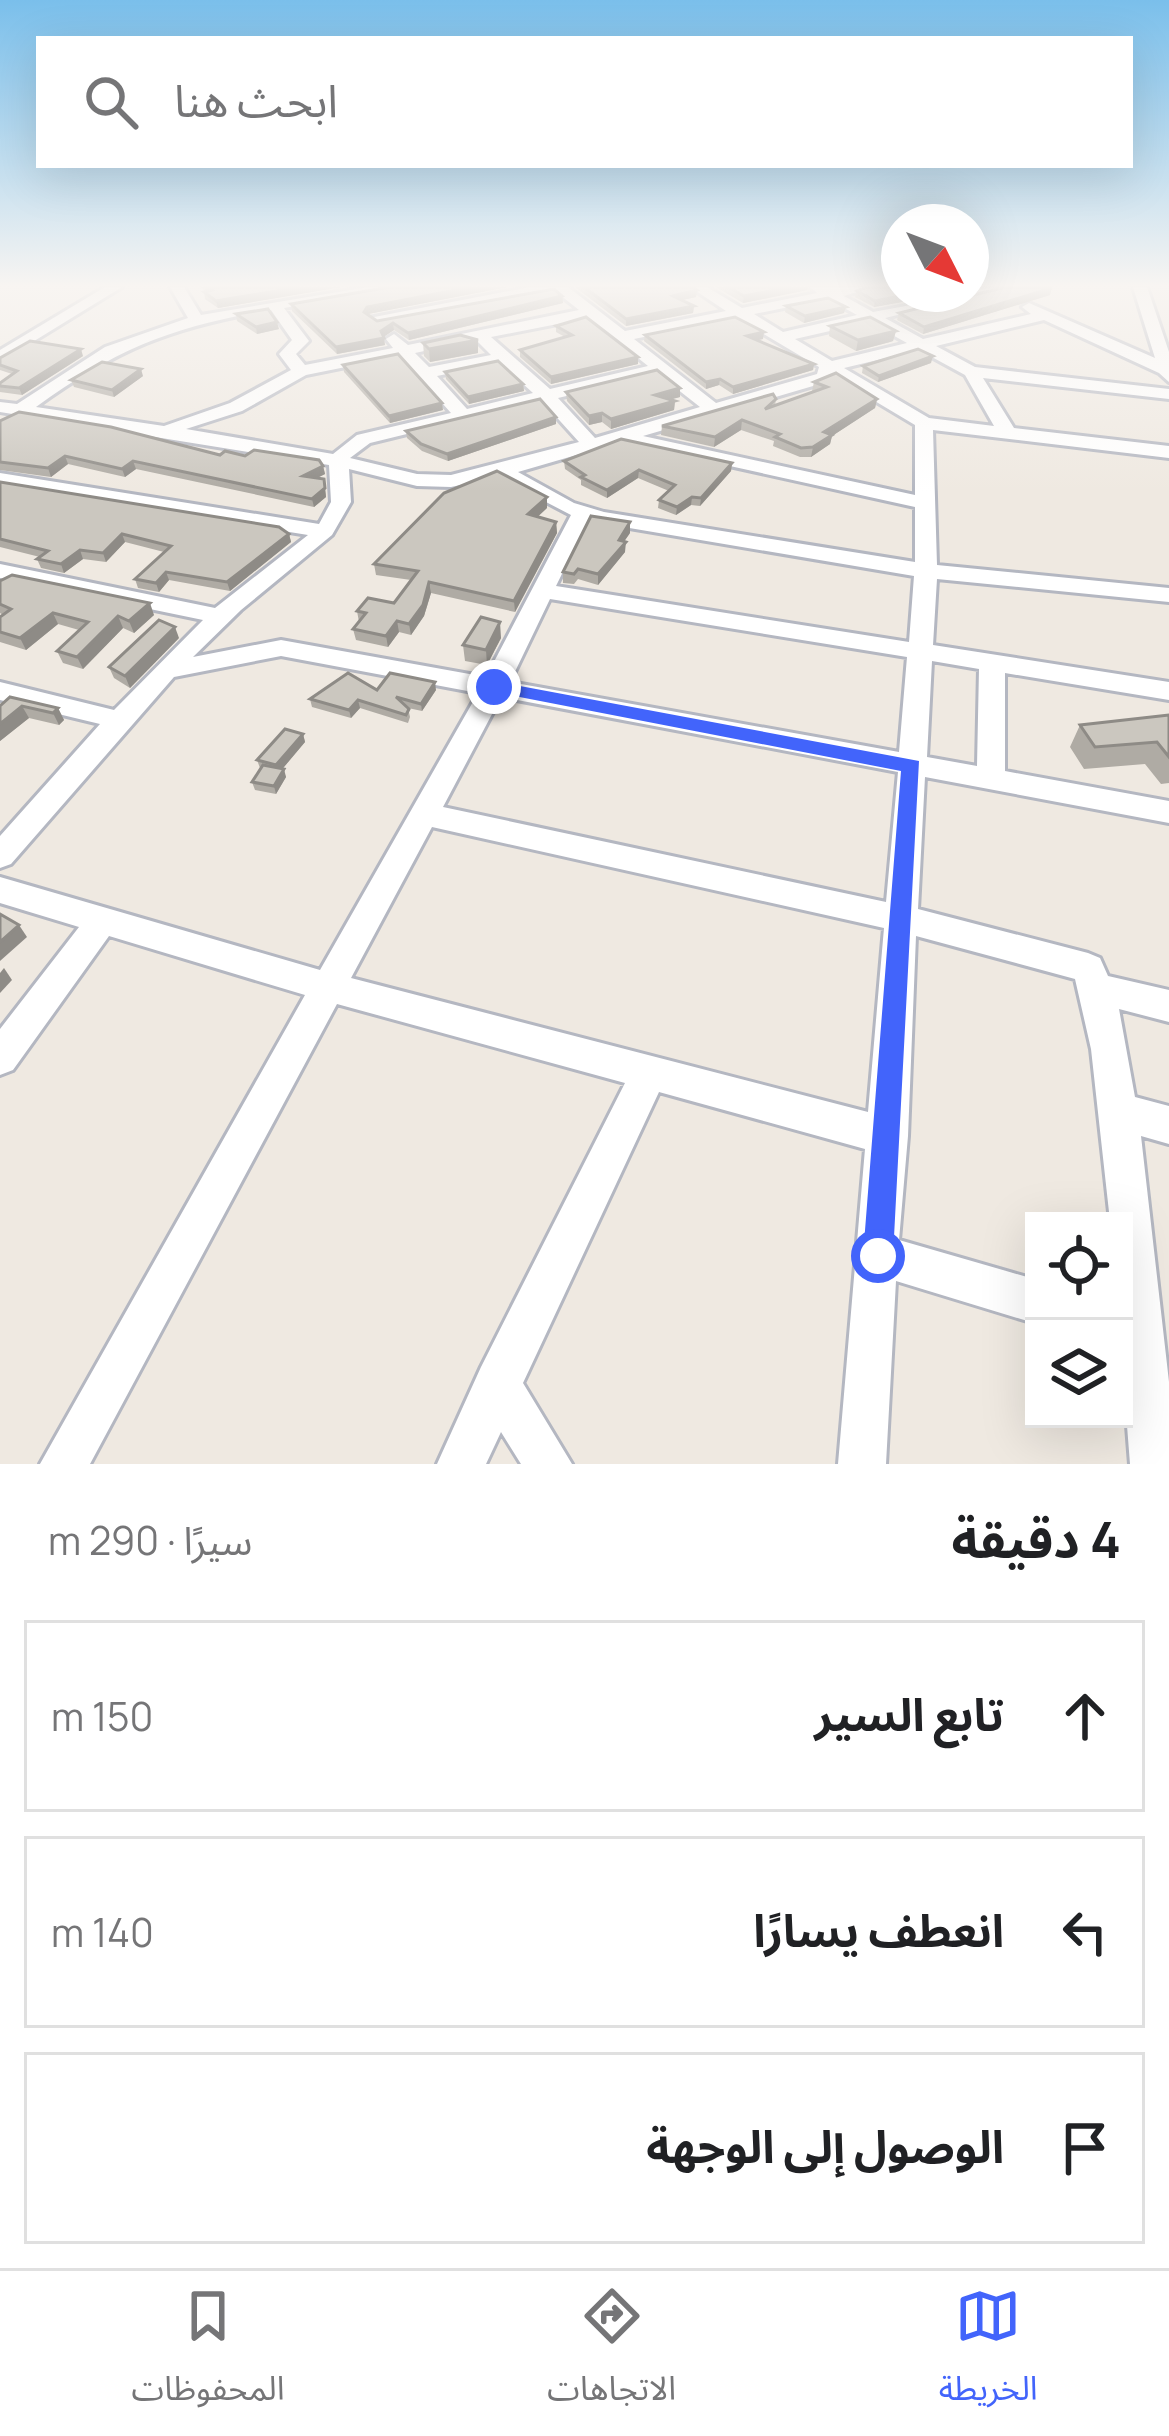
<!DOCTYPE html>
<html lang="ar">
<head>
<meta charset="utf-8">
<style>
  body { margin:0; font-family:Manrope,"Noto Sans Arabic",sans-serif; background:#f2f2f2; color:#202124; direction:rtl }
  .controls { position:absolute; right:36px; bottom:36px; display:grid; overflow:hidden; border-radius:0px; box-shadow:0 12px 48px #0002 }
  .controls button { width:108px; height:108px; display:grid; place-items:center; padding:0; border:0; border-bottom:3px solid #e0e0e0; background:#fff; color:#202124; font:60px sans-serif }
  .compass { position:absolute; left:881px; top:204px; width:108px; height:108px; border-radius:50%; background:#fff; box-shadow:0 12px 48px #0002; rotate:132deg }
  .stop { position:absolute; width:36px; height:36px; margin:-27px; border:9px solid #4264fb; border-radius:50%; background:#fff }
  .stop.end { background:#4264fb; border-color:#fff; box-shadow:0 3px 12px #0008 }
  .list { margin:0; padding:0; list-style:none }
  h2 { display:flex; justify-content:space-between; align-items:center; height:156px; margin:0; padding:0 48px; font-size:51px }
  h2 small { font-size:39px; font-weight:400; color:#757577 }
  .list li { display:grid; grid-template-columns:78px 1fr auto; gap:36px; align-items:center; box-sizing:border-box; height:192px; margin:0 24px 24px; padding:0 24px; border:3px solid #e0e0e0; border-radius:0px }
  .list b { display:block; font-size:45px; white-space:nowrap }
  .list em { font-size:39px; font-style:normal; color:#757577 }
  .icon { flex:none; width:66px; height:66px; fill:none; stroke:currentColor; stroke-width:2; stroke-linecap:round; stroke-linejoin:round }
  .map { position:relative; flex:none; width:1169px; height:1464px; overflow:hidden; direction:ltr }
  .search { position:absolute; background:#fff; box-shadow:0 12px 48px #0002; left:36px; right:36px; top:36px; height:132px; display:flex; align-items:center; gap:30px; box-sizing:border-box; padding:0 42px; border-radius:0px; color:#757577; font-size:45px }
  .sheet { height:804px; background:#fff }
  nav { display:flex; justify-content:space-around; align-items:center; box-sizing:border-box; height:168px; border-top:3px solid #e0e0e0; background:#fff; font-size:33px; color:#757577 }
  nav a { display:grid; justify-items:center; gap:6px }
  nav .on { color:#4264fb }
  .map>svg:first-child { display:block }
</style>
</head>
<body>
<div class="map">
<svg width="1169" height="1464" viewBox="0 0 1169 1464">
  <rect width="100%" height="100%" fill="#efe9e1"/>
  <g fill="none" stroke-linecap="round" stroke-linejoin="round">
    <defs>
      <g id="minor">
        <path d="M105,287h17l-122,75v-12z"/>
        <path d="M170,287h14l17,28 167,-28h34l-118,21 25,33 -13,13 9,11 88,-17 -7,-9 8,-5 14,11 171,-35 -24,-19 -178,32 -8,-5 161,-31h38l57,44 101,-20 -36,-24h17l35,21 75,-15 -7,-6h63l-29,9 29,16 98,-18v-4l41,-3 -127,31 38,21 108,-25 -9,-7 7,-4 126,55 -22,-71h14l22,65v30l-10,-9 -115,-53 -108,26 39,21 194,22v10l-186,-21 31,50 155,18v12l-236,-28 4,135 232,23v14l-232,-23 -4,66 236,37v18l-164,-27v98l164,30v22l-244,-46 -7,132 170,44 12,5 8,18 61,14v32l-50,-13 16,88 34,9v38l-28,-8 28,246v82h-39l-6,-77v-166h-14l-19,-172 -16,-70 -159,-43 -8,200 -9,104 135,39v44l-138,-42 -10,183h-48l27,-315 -206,-57 -136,291 49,81h-51l-20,-32 -15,32h-49l44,-97 144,-284 -288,-79 -247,460h-50l265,-469 -196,-59 -96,134 -13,5v-46l79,-102 -79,-24v-26l320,93 158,-277 -197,-37 -107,21 -163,187 -11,4v-32l100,-112 -100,-24v-18l114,28 89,-90 -203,-42v-14l215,44 93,-73 -308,-50v-12l319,51 12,-22 -2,-37 -329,-53v-10l17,2 88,-57 83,-29zM828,299l29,16 -74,17 -29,-18zM271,310l21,30 -13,14 12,16 -61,33 -66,23 -128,-19c80,-58 137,-81 235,-97zM588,318l60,48 -98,23 -59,-52zM737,318l82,49 -2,7 -101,29 -82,-64zM869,322l38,21 -75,18 -37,-22zM476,340l15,15 -62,12 -14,-14zM919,350l46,25 29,51 -65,-8 -85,-50zM400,356l51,57 -94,22 -24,19 -147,-25 56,-18 64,-36zM500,363l33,30 -66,16 -30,-33zM658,374l42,33 -105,31 -37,-40zM833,376l82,49v70l-272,-59 187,-55zM542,401l37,41 -128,33 -34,-1 -67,-16 20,-15zM621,442l294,65v55l-311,-50 -30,-9 -56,-31zM349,469l68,17 34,1 47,-10 73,38 -85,162 -205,-37 -88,17 48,-47 91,-75 19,-33zM588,521l326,55 -5,66 -353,-56zM550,599l357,58 -8,95 -389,-70zM932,661l47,8 -2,97 -50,-9zM501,697l397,75 -12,130 -443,-95zM432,827l452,101 -16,184 -517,-134z"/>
      </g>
    </defs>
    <use href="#minor" stroke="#b4b7c1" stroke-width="6"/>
    <use href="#minor" fill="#fff" fill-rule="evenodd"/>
  </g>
  <g fill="#afaba4">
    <path d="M201,287h140l-123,21 -13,-9 -1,-7h3z"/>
    <path d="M390,287h117l-139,27 9,7 185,-25 1,7 -154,37 -15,-10 -11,7 2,8 -48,9 -45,-43 -1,-7z"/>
    <path d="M575,287h118l3,10 -14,3 12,6 -1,7 -67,13z"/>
    <path d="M716,287h92l-1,3 -64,13z"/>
    <path d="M857,291l42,3h47l-72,13 -19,-10z"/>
    <path d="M1050,295l-127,39 -26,-14 2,-7z"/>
    <path d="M786,306l58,7 -40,10 -19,-11z"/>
    <path d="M236,314l43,15 -22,5 -20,-13z"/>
    <path d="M556,326l82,38 -87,20 -31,-27v-7l45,-13 -9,-5z"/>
    <path d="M830,326l66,5 -3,10 -3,1 -34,9 -27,-15z"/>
    <path d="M645,335l118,4 -6,1 57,24 -1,6 -80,24 -14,-9 -13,4 -62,-48z"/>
    <path d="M423,343l55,10 -48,9 -6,-6z"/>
    <path d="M83,356l-61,39 -22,-3v-9l12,-9 -12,-4v-12z"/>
    <path d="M931,363l-53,19 -16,-9 1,-7z"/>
    <path d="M343,365l100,45 -53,13 -46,-51z"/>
    <path d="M445,372l78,12 1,7 -55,13 -23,-25z"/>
    <path d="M143,376l-29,21 -40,-10 -3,-7z"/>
    <path d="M814,382l63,17 -2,9 -43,28 -2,8 -19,13h-11l-27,-11 1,-5 -33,-11 -27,17 -53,-12 1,-9 114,-27 -1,7 39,-14 -2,-1z"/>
    <path d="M566,392l114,5 -10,2 5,2 -1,9 -63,19 -9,-7 -13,3 -22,-24z"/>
    <path d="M0,421l220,34 25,1 78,10 2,8 -8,4 7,1 2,18 -12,10 -178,-38 -11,8 -57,-13 -17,13 -51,-7z"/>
    <path d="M556,424l-108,37 -26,-10 -15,-13 -1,-7z"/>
    <path d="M564,461l168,2 -1,8 -31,35 -9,-1 -15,10 -18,-7 1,-8 10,-9 -31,-13 -31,20 -26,-13v-5l-16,-11z"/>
    <path d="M0,482l289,52 2,8 -61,49 -61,-11 -10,12 -21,-4 -3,-9 29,-27 -39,-10 -19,20 -23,-3 -19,14 -23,-5 -4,-9 3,-2 -40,-10z"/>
    <path d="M547,508l-10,9 19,5 1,11 -42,79 -84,-19 -7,23 -13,19 -12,-3 -11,15 -32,-7 -3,-11 6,-7 -2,-11 37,-8 17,-23 -35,-5 -2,-11z"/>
    <path d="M630,533l-6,8 1,11 -27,33 -20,-6 -4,5 -11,-1v-11z"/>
    <path d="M0,581l154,34 -20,18 -11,-5 -40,41 -20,-6 -6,-12 22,-21 -21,-6 -32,26 -26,-8v-25l3,-2 -3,-2z"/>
    <path d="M179,638l-49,50 -16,-10 -5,-11z"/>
    <path d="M501,638l-14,27 -22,-4 -2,-16z"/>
    <path d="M377,690h59l-14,21 -14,-3 2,9 -2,6 -48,-15 -9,10 -39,-11 -2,-8z"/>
    <path d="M0,706l58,2 6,12 -5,5 -30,-7 -29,23z"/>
    <path d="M1169,715v68l-8,1 -16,-20 -61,5 -14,-22 10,-22z"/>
    <path d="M303,734l2,8 -23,27 4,8 -10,17 -21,-4 -3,-8 8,-14 -3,-8z"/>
  </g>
  <g fill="#8e8b86">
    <path d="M300,287h41l-123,21 -2,-7z"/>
    <path d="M472,287h35l-139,27 -3,5 -1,-7 3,-5z"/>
    <path d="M792,287h16l-1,3 -64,13 1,-7z"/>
    <path d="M1052,288l-2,7 -127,39 1,-7z"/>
    <path d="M697,290l-1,7 -23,5v-6z"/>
    <path d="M911,294h35l-72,13 1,-6z"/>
    <path d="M562,296l1,7 -154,37 -1,-7z"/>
    <path d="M694,306l-1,7 -67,13v-7z"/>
    <path d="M846,307l-2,6 -40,10 1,-7z"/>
    <path d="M277,322l2,7 -22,5 -1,-7z"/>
    <path d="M393,323l1,7 -12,8 -1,-7z"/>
    <path d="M896,331l-3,10 -3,1 -34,9 2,-11z"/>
    <path d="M764,332l-1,7 -17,4 1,-7z"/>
    <path d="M384,338l1,7 -48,9 -1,-7z"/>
    <path d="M478,340v13l-48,9 -1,-13z"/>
    <path d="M81,349l2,7 -61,39 -3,-7z"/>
    <path d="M933,356l-2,7 -53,19 1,-6z"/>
    <path d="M638,357v7l-87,20v-7z"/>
    <path d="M814,364l-1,6 -80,24v-7z"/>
    <path d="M141,369l2,7 -29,21 -2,-7z"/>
    <path d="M720,379l-1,6 -13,4v-7z"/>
    <path d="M523,384l1,7 -55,13 -1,-7z"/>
    <path d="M680,388v9l-25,7v-9z"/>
    <path d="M877,399l-2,9 -43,28 -2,8 -19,13 2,-10 11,-15z"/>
    <path d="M675,401l-1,9 -63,19v-10z"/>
    <path d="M442,403l1,7 -53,13 -1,-7z"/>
    <path d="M602,413v9l-13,3v-9z"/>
    <path d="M556,417v7l-108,37 -1,-7z"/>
    <path d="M742,420l-1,10 -27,17 1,-10z"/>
    <path d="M65,456l3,8 -17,13 -3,-9z"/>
    <path d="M133,461l3,8 -11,8 -3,-8z"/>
    <path d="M732,463l-1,8 -31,35 1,-8z"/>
    <path d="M323,466l2,8 -20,10 -2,-8z"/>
    <path d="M639,470l-1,8 -31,20v-8z"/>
    <path d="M324,479l2,18 -12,10 -2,-8z"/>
    <path d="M547,497v11l-18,17 -1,-11z"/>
    <path d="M692,497l-1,8 -15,10 1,-8z"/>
    <path d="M556,522l1,11 -42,79 -1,-11z"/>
    <path d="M630,522v11l-11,16 7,-7 -1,10 -27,33v-11z"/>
    <path d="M122,534l3,8 -19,20 -3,-9z"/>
    <path d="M289,534l2,8 -61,49 -3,-9z"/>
    <path d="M80,550l3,9 -19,14 -3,-9z"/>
    <path d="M166,572l3,8 -10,12 -3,-9z"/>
    <path d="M429,582l2,11 -7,23 -13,19 -2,-11z"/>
    <path d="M150,603l4,12 -20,18 -5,-12z"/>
    <path d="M53,613l5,11 -32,26 -6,-12z"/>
    <path d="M118,616l5,12 -40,41 -6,-12z"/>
    <path d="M397,621l2,11 -11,15 -2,-11z"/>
    <path d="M500,622l1,16 -14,27 -1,-15z"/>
    <path d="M175,627l4,11 -49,50 -5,-12z"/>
    <path d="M435,682l1,8 -14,21 -1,-7z"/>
    <path d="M358,700l2,8 -9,10 -2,-8z"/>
    <path d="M22,706l7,12 -29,23v-17z"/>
    <path d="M58,708l6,12 -5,5 -6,-12z"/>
    <path d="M303,734l2,8 -26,31 -3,-8z"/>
    <path d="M284,769l2,8 -10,17 -2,-8z"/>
    <path d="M19,925l8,12 -27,24v-19z"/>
    <path d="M4,968l8,12 -12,13v-20z"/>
  </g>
  <g fill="#cbc7bf" stroke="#8e8b86" stroke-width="3">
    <path d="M208,287h92l-84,14 -12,-9 8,-2z"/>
    <path d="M390,287h82l-105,20 -3,5 13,9 177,-32 8,7 -154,37 -15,-10 -12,8 3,7 -48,9 -45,-43z"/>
    <path d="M584,287h109l4,3 -24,6 21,10 -68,13z"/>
    <path d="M728,287h64l-48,9z"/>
    <path d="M867,287h32v7h12l-36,7 -18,-10z"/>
    <path d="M1006,287l46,1 -128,39 -25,-14z"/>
    <path d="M828,298l18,9 -41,9 -19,-10z"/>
    <path d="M268,309l9,13 -21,5 -20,-13z"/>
    <path d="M586,317l52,40 -87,20 -31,-27 52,-15 -16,-9z"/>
    <path d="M735,317l29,15 -17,4 67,28 -81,23 -13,-8 -14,3 -61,-47z"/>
    <path d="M870,317l26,14 -38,9 -28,-14z"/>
    <path d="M460,335l18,5 -49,9 -6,-6z"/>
    <path d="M30,341l51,8 -62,39 -19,-2v-3l17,-12 -17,-6v-7z"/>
    <path d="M918,349l15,7 -54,20 -16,-10z"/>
    <path d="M398,354l44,49 -53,13 -46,-51z"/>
    <path d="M498,361l25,23 -55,13 -23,-25z"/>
    <path d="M102,362l39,7 -29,21 -41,-10z"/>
    <path d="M657,370l23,18 -25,7 20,6 -64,18 -9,-6 -13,3 -23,-24z"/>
    <path d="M836,373l41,26 -53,33 8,3 -19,12 -12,1 -26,-11 5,-3 -38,-14 -27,17 -53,-11 111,-32 3,5 -11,10 62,-22 -13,-5z"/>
    <path d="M540,399l16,18 -109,37 -26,-10 -15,-13z"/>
    <path d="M19,412l92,15 109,28 5,-4 20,5 9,-6 65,10 4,6 -20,10 21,3 1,9 -13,11 -179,-38 -11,8 -57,-13 -17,12 -48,-6v-41z"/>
    <path d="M621,439l111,24 -31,35 -9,-1 -15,10 -18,-7 16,-15 -36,-15 -32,20 -26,-13 4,-2 -21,-14z"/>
    <path d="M497,471l50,26 -19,17 28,8 -42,79 -85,-19 -6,23 -14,19 -12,-3 -11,15 -33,-7 13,-16 -9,-2 11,-13 26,5 24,-32 -44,-7 70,-71z"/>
    <path d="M0,482l279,45 10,7 -62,48 -61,-10 -10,11 -21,-4 36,-33 -49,-12 -19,19 -23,-3 -19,14 -24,-5 11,-8 -48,-12z"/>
    <path d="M591,516l39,6 -11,18 7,2 -28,32 -20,-5 -4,5 -11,-2z"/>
    <path d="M12,575l138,28 -21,18 -11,-5 -41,41 -20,-6 31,-29 -35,-9 -33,25 -20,-6v-15l11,-8 -11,-5v-23z"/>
    <path d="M481,617l19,5 -14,28 -23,-5z"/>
    <path d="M159,620l16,7 -50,49 -16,-9z"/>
    <path d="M348,673l29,17 13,-17 45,9 -14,22 -25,-7 13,12 -3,6 -48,-15 -9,10 -39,-11z"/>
    <path d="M10,697l48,11 -5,5 -31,-7 -22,18v-18z"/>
    <path d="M1169,715v42l-12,-15 -62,5 -15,-22z"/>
    <path d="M285,729l18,5 -27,31 -19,-5z"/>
    <path d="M263,765l21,4 -10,17 -22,-4z"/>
    <path d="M0,914l19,11 -19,17z"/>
  </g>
  <linearGradient id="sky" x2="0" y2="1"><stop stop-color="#7abfeb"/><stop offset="0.58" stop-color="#f8f5f2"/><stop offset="1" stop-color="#f8f5f2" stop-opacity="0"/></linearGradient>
  <rect width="1169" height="492" fill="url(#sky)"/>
  <path fill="#4264fb" d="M494,681l425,80 -26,495 -4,10 -11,5 -10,-5 -5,-10 38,-485 -413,-80v-9z"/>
</svg>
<div class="controls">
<button><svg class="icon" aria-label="locate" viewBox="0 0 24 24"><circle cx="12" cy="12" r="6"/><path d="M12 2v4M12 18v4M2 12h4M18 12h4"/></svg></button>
<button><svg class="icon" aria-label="layers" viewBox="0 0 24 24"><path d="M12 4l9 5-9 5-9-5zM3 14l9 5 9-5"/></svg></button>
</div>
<svg class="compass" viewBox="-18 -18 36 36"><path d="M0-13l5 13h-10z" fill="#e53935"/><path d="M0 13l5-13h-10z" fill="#757577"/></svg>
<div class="stop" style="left:878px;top:1256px"></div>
<div class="stop end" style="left:494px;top:687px"></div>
<div class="search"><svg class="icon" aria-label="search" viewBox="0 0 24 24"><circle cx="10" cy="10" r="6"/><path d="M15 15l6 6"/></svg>ابحث هنا</div>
</div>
<section class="sheet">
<h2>4 دقيقة<small>سيرًا · 290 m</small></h2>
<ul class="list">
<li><svg class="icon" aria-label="ahead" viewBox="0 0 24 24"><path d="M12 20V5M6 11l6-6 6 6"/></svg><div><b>تابع السير</b></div><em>150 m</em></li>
<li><svg class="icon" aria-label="left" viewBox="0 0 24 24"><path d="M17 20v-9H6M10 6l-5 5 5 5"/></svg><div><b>انعطف يسارًا</b></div><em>140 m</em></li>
<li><svg class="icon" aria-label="arrive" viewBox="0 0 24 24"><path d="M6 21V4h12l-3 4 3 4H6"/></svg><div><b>الوصول إلى الوجهة</b></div></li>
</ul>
</section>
<nav>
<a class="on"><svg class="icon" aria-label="map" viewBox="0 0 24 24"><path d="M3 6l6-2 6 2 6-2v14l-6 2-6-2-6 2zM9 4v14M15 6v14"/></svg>الخريطة</a>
<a><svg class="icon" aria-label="directions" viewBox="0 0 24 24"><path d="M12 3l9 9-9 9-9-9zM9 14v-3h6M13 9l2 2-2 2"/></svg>الاتجاهات</a>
<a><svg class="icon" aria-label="saved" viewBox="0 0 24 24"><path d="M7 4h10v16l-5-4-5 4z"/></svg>المحفوظات</a>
</nav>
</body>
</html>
